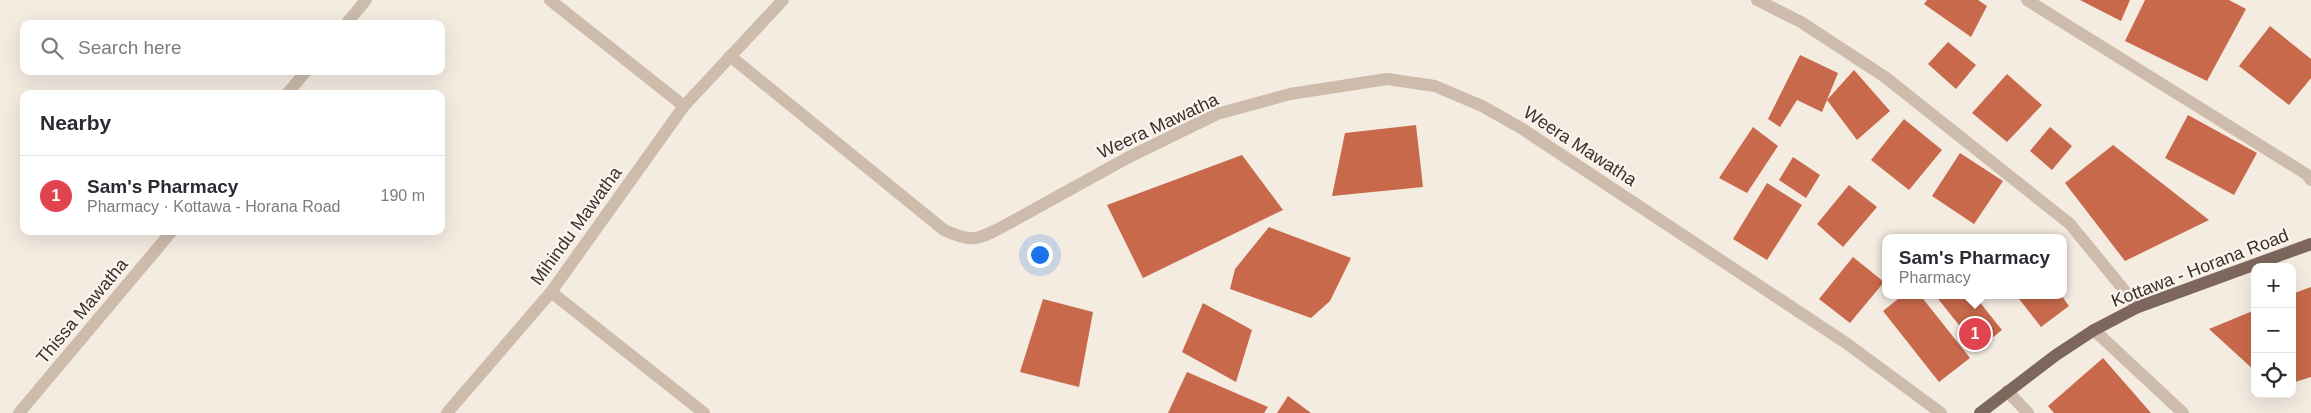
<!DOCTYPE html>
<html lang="en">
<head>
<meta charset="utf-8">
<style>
  body { margin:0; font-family:Helvetica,sans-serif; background:#f2f2f3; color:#2b2b33 }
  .controls { position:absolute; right:15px; bottom:15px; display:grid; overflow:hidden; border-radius:10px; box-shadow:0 5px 20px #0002 }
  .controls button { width:45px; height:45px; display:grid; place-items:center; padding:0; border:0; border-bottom:1px solid #e1e1e2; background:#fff; color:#2b2b33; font:25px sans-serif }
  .you { position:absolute; left:1039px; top:254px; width:18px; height:18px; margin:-12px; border:4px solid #fff; border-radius:50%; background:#1a73e8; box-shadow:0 0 0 8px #1a73e833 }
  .badge { display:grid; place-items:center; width:32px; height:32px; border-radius:50%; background:#7c3aed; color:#fff; font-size:16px; font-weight:700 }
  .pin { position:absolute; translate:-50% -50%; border:2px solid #fff; box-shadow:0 1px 5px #0006 }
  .popup { position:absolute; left:1882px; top:234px; width:185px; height:65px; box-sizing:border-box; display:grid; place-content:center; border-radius:10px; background:#fff; filter:drop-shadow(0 1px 4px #0005); font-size:16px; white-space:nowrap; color:#7c7c81 }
  .popup b { font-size:19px; color:#2b2b33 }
  .popup::after { content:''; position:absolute; left:50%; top:100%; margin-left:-10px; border:10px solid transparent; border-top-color:#fff }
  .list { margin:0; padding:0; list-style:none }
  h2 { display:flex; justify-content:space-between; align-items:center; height:65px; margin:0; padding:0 20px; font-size:21px }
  h2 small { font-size:16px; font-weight:400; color:#7c7c81 }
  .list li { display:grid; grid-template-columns:32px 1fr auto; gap:15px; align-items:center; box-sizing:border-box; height:80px; padding:0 20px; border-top:1px solid #e1e1e2 }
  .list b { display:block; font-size:19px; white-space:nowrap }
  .list p { margin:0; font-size:16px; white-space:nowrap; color:#7c7c81 }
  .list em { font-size:16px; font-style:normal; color:#7c7c81 }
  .icon { flex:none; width:28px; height:28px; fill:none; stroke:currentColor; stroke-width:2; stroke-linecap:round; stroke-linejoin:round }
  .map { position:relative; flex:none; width:2311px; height:413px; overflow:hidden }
  .search { position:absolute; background:#fff; box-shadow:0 5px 20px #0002; left:20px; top:20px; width:425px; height:55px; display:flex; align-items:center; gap:12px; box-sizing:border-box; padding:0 18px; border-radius:10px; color:#7c7c81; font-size:19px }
  .panel { position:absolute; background:#fff; box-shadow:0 5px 20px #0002; left:20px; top:90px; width:425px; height:145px; border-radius:10px }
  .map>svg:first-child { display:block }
</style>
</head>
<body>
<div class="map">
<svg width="2311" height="413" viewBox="0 0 2311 413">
  <rect width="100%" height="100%" fill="#f4ebe1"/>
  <g fill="#c8694b">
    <path d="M1927,0h51l9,6 -16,31 -47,-33z"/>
    <path d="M2080,0h50l-9,21z"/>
    <path d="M2145,0h84l17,9 -39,72 -82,-40z"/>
    <path d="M2270,26l41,33v19l-22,27 -50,-39z"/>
    <path d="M1948,42l28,23 -20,24 -28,-25z"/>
    <path d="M1800,55l38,18 -11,27 27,-30 36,41 -33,29 -30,-40 -5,12 -25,-12 -17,27 -12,-8z"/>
    <path d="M2007,74l35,31 -35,37 -35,-29z"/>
    <path d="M2188,115l69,38 -23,42 -69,-37z"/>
    <path d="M1904,119l38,31 -33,40 -38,-30z"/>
    <path d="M1416,125l7,62 -91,9 13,-63z"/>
    <path d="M1753,127l25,19 -31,47 -28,-15z"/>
    <path d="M2050,127l22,19 -20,24 -22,-19z"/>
    <path d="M2113,145l96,75 -84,41 -60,-78z"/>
    <path d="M1960,153l43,28 -29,43 -42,-28z"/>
    <path d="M1242,155l41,55 -140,68 -36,-73z"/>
    <path d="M1793,157l27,18 -14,23 -27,-18z"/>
    <path d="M1767,183l35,22 -35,55 -34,-21z"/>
    <path d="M1849,185l28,22 -34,40 -26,-23z"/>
    <path d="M1269,227l82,31 -21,43 -19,17 -81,-29 5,-20z"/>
    <path d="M1853,257l31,25 -34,41 -31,-24z"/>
    <path d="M2311,287v90l-19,6v-89z"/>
    <path d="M1903,295h17l50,63 -31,24 -56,-71z"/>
    <path d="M1935,295h39l28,35 -24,19z"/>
    <path d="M2016,295h45l8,11 -28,21z"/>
    <path d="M1043,299l50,13 -14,75 -59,-15z"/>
    <path d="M1203,303l49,27 -16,52 -54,-30z"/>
    <path d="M2255,310v61l-46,-42z"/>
    <path d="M2103,358l48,55h-97l-6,-7z"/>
    <path d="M1187,372l81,35 -4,6h-96z"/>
    <path d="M1288,396l23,17h-34z"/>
  </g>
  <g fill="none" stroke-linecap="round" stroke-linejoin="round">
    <g stroke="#cdbbac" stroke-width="12">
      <path d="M550,0l134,106"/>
      <path d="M1757,0l44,22 84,55 185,147 68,83"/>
      <path d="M2027,0l279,174 5,6"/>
      <path d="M346,24l20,-24"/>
      <path d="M730,56l214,174c28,13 33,10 60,-4l125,-69 88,-43 73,-20 97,-15 48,7 47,20 39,22 325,215 95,70"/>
      <path d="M287,94l19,-23"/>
      <path d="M551,292l153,121"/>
      <path d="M2094,330l89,83"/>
      <path d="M2007,391l21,22"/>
      <path d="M19,413l153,-182"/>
      <path d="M447,413l104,-121 133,-186 99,-106"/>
    </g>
    <path stroke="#7d675c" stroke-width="12" d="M1980,413l76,-58 38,-25 44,-23 173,-63"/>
  </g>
  <g text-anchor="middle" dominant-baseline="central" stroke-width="4.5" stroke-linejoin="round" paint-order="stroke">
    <g font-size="18" fill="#3b302b" stroke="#fbf5ee">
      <text transform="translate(1158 126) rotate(-25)">Weera Mawatha</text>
      <text transform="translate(1580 146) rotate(33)">Weera Mawatha</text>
      <text transform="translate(576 226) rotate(-54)">Mihindu Mawatha</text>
      <text transform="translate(2200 268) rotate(-21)">Kottawa - Horana Road</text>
      <text transform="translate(82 311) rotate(-50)">Thissa Mawatha</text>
    </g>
  </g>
</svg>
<div class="controls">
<button>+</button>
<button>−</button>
<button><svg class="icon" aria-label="locate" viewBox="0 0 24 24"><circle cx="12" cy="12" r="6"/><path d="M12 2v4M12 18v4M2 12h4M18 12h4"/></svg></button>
</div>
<div class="you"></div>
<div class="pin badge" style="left:1975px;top:334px;background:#e0444e">1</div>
<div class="popup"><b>Sam's Pharmacy</b>Pharmacy</div>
<div class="search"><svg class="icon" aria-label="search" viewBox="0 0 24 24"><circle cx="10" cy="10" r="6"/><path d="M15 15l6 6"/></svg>Search here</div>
<section class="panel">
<h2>Nearby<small></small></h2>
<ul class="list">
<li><span class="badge" style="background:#e0444e">1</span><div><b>Sam's Pharmacy</b><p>Pharmacy · Kottawa - Horana Road</p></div><em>190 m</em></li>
</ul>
</section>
</div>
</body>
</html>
